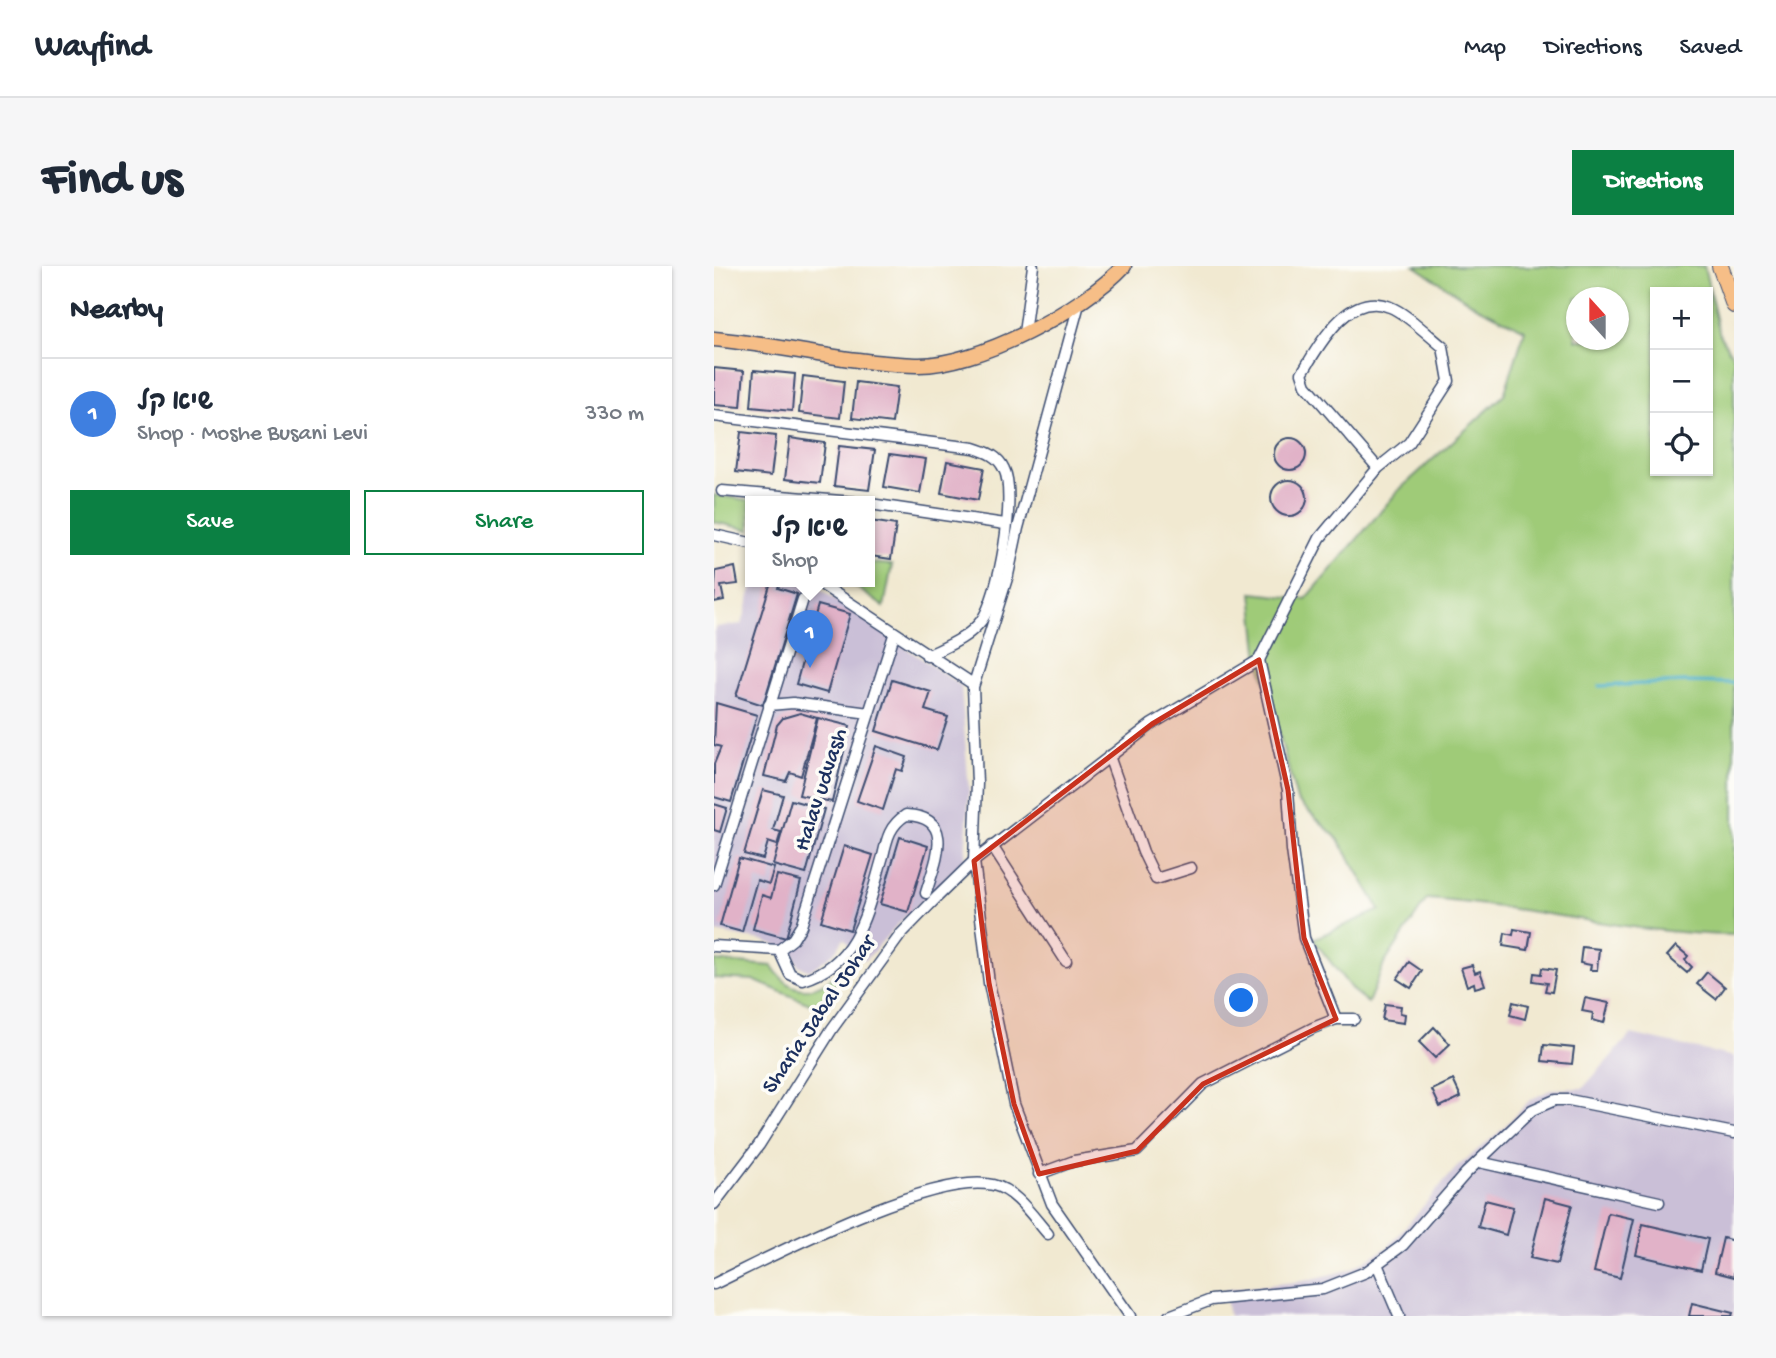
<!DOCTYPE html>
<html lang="en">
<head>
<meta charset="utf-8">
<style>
  body { margin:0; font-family:"Gochi Hand","Playpen Sans Hebrew",sans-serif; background:#f6f6f7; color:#1f2937 }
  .controls { position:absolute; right:21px; top:21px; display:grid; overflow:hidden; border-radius:0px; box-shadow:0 2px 5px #0004 }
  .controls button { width:63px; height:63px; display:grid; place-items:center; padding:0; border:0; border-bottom:2px solid #e0e1e3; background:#fff; color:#1f2937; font:35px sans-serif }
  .compass { position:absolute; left:852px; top:21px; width:63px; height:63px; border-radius:50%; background:#fff; box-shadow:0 2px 5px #0004; rotate:339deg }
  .you { position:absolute; left:528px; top:735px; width:24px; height:24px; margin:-18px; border:5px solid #fff; border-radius:50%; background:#1a73e8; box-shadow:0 0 0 10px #1a73e833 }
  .badge { display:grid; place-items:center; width:46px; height:46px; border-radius:50%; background:#0b8043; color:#fff; font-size:23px; font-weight:700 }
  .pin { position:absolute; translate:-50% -58px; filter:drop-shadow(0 2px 4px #0008) }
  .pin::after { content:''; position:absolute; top:37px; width:24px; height:21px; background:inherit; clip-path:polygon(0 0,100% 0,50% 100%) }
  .popup { position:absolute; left:31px; top:230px; width:130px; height:91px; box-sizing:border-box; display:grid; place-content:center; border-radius:0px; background:#fff; filter:drop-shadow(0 2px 5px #0005); font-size:23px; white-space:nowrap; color:#747a83 }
  .popup b { font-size:26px; color:#1f2937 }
  .popup::after { content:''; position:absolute; left:50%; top:100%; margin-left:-14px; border:14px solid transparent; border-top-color:#fff }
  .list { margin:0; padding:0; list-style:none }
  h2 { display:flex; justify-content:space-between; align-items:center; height:91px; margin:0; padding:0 28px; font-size:30px }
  h2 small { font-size:23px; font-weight:400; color:#747a83 }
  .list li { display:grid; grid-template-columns:46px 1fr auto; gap:21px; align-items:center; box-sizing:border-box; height:112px; padding:0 28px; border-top:2px solid #e0e1e3 }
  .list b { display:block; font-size:26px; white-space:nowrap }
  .list p { margin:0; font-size:23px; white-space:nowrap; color:#747a83 }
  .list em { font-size:23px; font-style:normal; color:#747a83 }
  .actions { display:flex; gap:14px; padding:21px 28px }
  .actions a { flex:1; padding:16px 0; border:2px solid #0b8043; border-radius:0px; text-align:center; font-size:24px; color:#0b8043 }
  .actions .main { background:#0b8043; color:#fff }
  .icon { flex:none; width:38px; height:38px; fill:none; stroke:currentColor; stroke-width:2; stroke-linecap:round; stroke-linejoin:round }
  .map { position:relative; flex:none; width:1020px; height:1050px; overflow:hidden; border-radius:0px }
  header { display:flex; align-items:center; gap:42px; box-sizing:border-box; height:98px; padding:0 35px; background:#fff; border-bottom:2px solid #e0e1e3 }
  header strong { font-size:33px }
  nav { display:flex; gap:38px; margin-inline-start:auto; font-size:24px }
  .intro { display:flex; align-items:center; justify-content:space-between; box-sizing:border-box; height:168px; padding:0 42px }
  h1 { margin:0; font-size:49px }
  .button { padding:18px 32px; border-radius:0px; background:#0b8043; color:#fff; font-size:24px; font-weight:700 }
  main { display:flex; gap:42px; padding:0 42px }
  aside { flex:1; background:#fff; border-radius:0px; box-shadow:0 2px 5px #0004 }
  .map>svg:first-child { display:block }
</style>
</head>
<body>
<header>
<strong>Wayfind</strong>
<nav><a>Map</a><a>Directions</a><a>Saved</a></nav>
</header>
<div class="intro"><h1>Find us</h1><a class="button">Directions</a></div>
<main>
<aside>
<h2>Nearby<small></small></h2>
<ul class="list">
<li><span class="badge" style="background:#3f7fe0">1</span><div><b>שיא קל</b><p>Shop · Moshe Busani Levi</p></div><em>330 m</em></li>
</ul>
<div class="actions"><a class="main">Save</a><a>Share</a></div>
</aside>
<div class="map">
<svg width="1020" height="1050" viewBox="0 0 1020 1050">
  <rect width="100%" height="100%" fill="#fdfcf7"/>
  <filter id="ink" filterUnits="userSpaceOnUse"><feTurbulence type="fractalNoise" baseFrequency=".0143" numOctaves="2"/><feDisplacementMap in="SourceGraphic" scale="14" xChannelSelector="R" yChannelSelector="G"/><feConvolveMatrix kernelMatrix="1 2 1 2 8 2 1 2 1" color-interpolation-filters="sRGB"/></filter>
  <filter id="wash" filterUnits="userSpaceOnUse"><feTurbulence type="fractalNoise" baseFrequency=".00686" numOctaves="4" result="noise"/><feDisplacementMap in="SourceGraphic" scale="28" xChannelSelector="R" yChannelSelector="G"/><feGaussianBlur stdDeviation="1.57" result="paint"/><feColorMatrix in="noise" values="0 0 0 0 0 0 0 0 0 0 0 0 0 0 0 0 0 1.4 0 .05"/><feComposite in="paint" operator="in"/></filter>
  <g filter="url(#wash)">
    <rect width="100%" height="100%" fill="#f1e9d1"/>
    <g fill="#cabfd7">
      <path d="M40,316h56l151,104 8,105 -4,68 -68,66 -32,36 -21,-22 -10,14 -25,18 -11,-6 -6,-14 -30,-11 -48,-8v-300l2,-5 26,-3z"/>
      <path d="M917,768l103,23v259h-505l-5,-26 80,-9 45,-11 39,-23 69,-80 42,-35 31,-32 22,-11 31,-1z"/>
    </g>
    <g fill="#9fcb78" stroke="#5d7d6b" stroke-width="2" fill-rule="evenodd">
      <path d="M701,0h289l16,70 14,22v577c-104,-1 -204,-29 -307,-36l-43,65 -16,39 -15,-12 -40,-52 67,-29 -42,-71 -41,-39 -38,-140 -7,-67 54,6 93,-109 105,-95 21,-65 -51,-25zM941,26h53v179h-53zM862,32h42v42h-42z"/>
      <path d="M0,229l48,7h-12v28l-36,-8z"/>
      <path d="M156,297l22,2 -8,42 -35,-25h21z"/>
      <path d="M0,695l58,5c22,34 46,26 71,3l-11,24 -20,12 -59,-25 -39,-2z"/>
    </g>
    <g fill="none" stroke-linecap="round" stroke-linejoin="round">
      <path stroke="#4db1cc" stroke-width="3.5" d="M885,420l87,-4 48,1"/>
    </g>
    <g id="blocks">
      <g fill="#e1b2c8">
        <path d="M0,102l30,3 -3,36 -27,-2z"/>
        <path d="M40,104l41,4 -3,37 -41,-4z"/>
        <path d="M89,110l41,5 -4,37 -41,-5z"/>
        <path d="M142,116l41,5 -5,36 -40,-5z"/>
        <path d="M27,166l35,4 -5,40 -35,-4z"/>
        <circle cx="576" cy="188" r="16"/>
        <path d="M76,172l35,5 -5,40 -35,-4z"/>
        <path d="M125,180l36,4 -6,40 -35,-4z"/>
        <path d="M176,188l36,5 -6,34 -36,-6z"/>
        <path d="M233,195l37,7 -6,32 -37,-7z"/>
        <circle cx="575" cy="232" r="18"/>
        <path d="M156,255l26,4 -5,34 -21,-3z"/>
        <path d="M21,301l3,17 -17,2 3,14 -10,2 2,-31z"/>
        <path d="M49,316h17l-2,6 19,6 -34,111 -27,-9 34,-111z"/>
        <path d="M104,339l32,9 -23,79 -31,-9z"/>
        <path d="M178,414l39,12 -6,18 23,7 -11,33 -61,-19z"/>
        <path d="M2,437l41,12 -26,87 -17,-5v-33l7,-17 -7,-2z"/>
        <path d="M86,447l17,5 -16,58 -11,-4 -4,9 -22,-5 13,-51 6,-7z"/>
        <path d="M104,452l32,8 -18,76 -33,-7z"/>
        <path d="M162,480l31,11 -5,14 -6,-2 -13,41 -26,-9z"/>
        <path d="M49,524l20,5 -10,35 8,2 -4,13 -9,-3 -5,17 -19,-5z"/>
        <path d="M77,534l33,9 -18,65 -33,-9z"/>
        <path d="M0,538l13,4 -7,24 -6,-2z"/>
        <path d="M186,571l28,9 -20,66 -28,-8z"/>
        <path d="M130,580l29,9 -23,75 -29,-9z"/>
        <path d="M25,592l35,10 -5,16 -12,-4 -15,52 -22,-6z"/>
        <path d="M63,609l24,6 -15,57 -33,-9 9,-34 9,3z"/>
        <path d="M800,663l17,3 -3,18 -25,-4 2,-13 8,2z"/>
        <path d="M962,680l12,10 -3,4 7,7 -5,6 -20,-17z"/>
        <path d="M868,681l17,2 -2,21h-7l1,-5 -11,-2z"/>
        <path d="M695,696l13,9 -11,17 -14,-9z"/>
        <path d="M758,699l3,8 5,-2 5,14 -10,3 -1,-5 -7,3 -6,-18z"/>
        <path d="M828,702l14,2 -4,22 -7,-1 2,-8 -14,-2 1,-8 7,1z"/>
        <path d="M993,706l18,15 -9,12 -19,-15z"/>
        <path d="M871,732l24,5 -5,20 -12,-3 1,-7 -11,-2z"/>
        <path d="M799,736l15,4 -3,13 -15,-4z"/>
        <path d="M671,738l16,2 -1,7 5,1 -1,9 -22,-3z"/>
        <path d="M720,761l16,17 -15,14 -16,-16z"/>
        <path d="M830,779l30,3 -2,16 -30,-3z"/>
        <path d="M739,814l8,17 -21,10 -8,-17z"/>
        <path d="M831,932l27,7 -15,59 -27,-6z"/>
        <path d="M771,934l28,7 -7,28 -28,-8z"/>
        <path d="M894,947l26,6 -14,59 -26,-6z"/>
        <path d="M929,958l65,15 -7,31 -65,-15z"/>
        <path d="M1009,972l11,3v36l-19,-5z"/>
        <path d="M978,1037l41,10 -1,3h-43z"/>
      </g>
    </g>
  </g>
  <g filter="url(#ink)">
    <use href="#blocks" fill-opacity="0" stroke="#3b4b6f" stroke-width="2"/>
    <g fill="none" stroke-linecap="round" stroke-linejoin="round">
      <defs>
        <g id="minor">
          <path d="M365,38l-61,224 -10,47 -35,112 4,96 -3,78 15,122 25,121 38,100 78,112"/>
          <path d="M310,67l9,-67"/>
          <path d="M0,150l260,32c13,4 24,8 30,21 13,25 -5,130 -23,152 -14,18 -34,25 -54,35"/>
          <path d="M8,225l132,11"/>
          <path d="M156,238l135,20"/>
          <path d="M0,269l36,8"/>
          <path d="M104,316l155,102"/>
          <path d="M545,394l29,130 4,60 12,88 32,81"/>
          <path d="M55,439l24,-2 76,10"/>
          <path d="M395,490l34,96 13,27 35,-11"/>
          <path d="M278,580l74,115"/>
          <path d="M0,619l89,-286"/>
          <path d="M0,680l65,4 11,24 13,6c57,-17 65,-74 80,-124 4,-18 7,-31 23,-41 51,2 29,47 20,78"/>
          <path d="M65,684l14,-11 8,-13 93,-291"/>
          <path d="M765,896l180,40"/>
          <path d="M325,908l35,-13 63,-10 66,-67 110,-56 23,-9h18"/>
          <path d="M0,938l45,-59 73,-116 69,-95 37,-38 36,-35 178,-137 107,-64 61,-122 58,-70 31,-25 40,-62 -6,-34c-14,-11 -37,-34 -53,-40 -42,-17 -70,37 -88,66l4,12 72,83"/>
          <path d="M663,998l22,52"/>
          <path d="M0,1018c58,-28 219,-113 279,-99 23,5 40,32 55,49"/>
          <path d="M455,1050l42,-16 112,-11 43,-17 37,-27 63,-72 66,-63 23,-10h14l165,33"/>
        </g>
        <path id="major" d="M0,73c67,6 134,24 202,26 60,2 168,-56 208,-99"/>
        <path id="highway" d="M1006,0l14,39"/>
      </defs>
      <use href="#minor" stroke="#3b4b6f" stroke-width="13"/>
      <use href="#major" stroke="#3b4b6f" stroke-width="17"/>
      <use href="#highway" stroke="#3b4b6f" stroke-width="18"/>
      <use href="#minor" stroke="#fff" stroke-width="10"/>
      <use href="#major" stroke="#f6be87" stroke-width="14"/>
      <use href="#highway" stroke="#f6be87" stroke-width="16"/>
    </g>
  </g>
  <path fill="#c8321e" fill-opacity="0.2" stroke="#c8321e" stroke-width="5" stroke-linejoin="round" d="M545,394l29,130 16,148 32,81 -133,65 -66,67 -98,23 -25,-70 -25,-121 -15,-122 178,-137z"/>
  <g text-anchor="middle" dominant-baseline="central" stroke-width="7" stroke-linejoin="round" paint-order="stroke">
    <g font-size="23" fill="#1b2f5e" stroke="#fdfcf7">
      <text transform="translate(108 524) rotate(-72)">Halav udvash</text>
      <text transform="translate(106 749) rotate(-56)">Sharia Jabal Johar</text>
    </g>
  </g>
</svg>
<div class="controls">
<button>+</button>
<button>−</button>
<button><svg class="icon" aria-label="locate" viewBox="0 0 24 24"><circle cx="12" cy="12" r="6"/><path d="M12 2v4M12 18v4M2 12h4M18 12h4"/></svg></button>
</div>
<svg class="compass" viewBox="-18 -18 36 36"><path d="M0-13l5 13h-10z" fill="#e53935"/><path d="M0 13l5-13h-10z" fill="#747a83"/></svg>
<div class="you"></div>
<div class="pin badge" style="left:96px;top:402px;background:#3f7fe0">1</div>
<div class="popup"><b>שיא קל</b>Shop</div>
</div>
</main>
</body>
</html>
